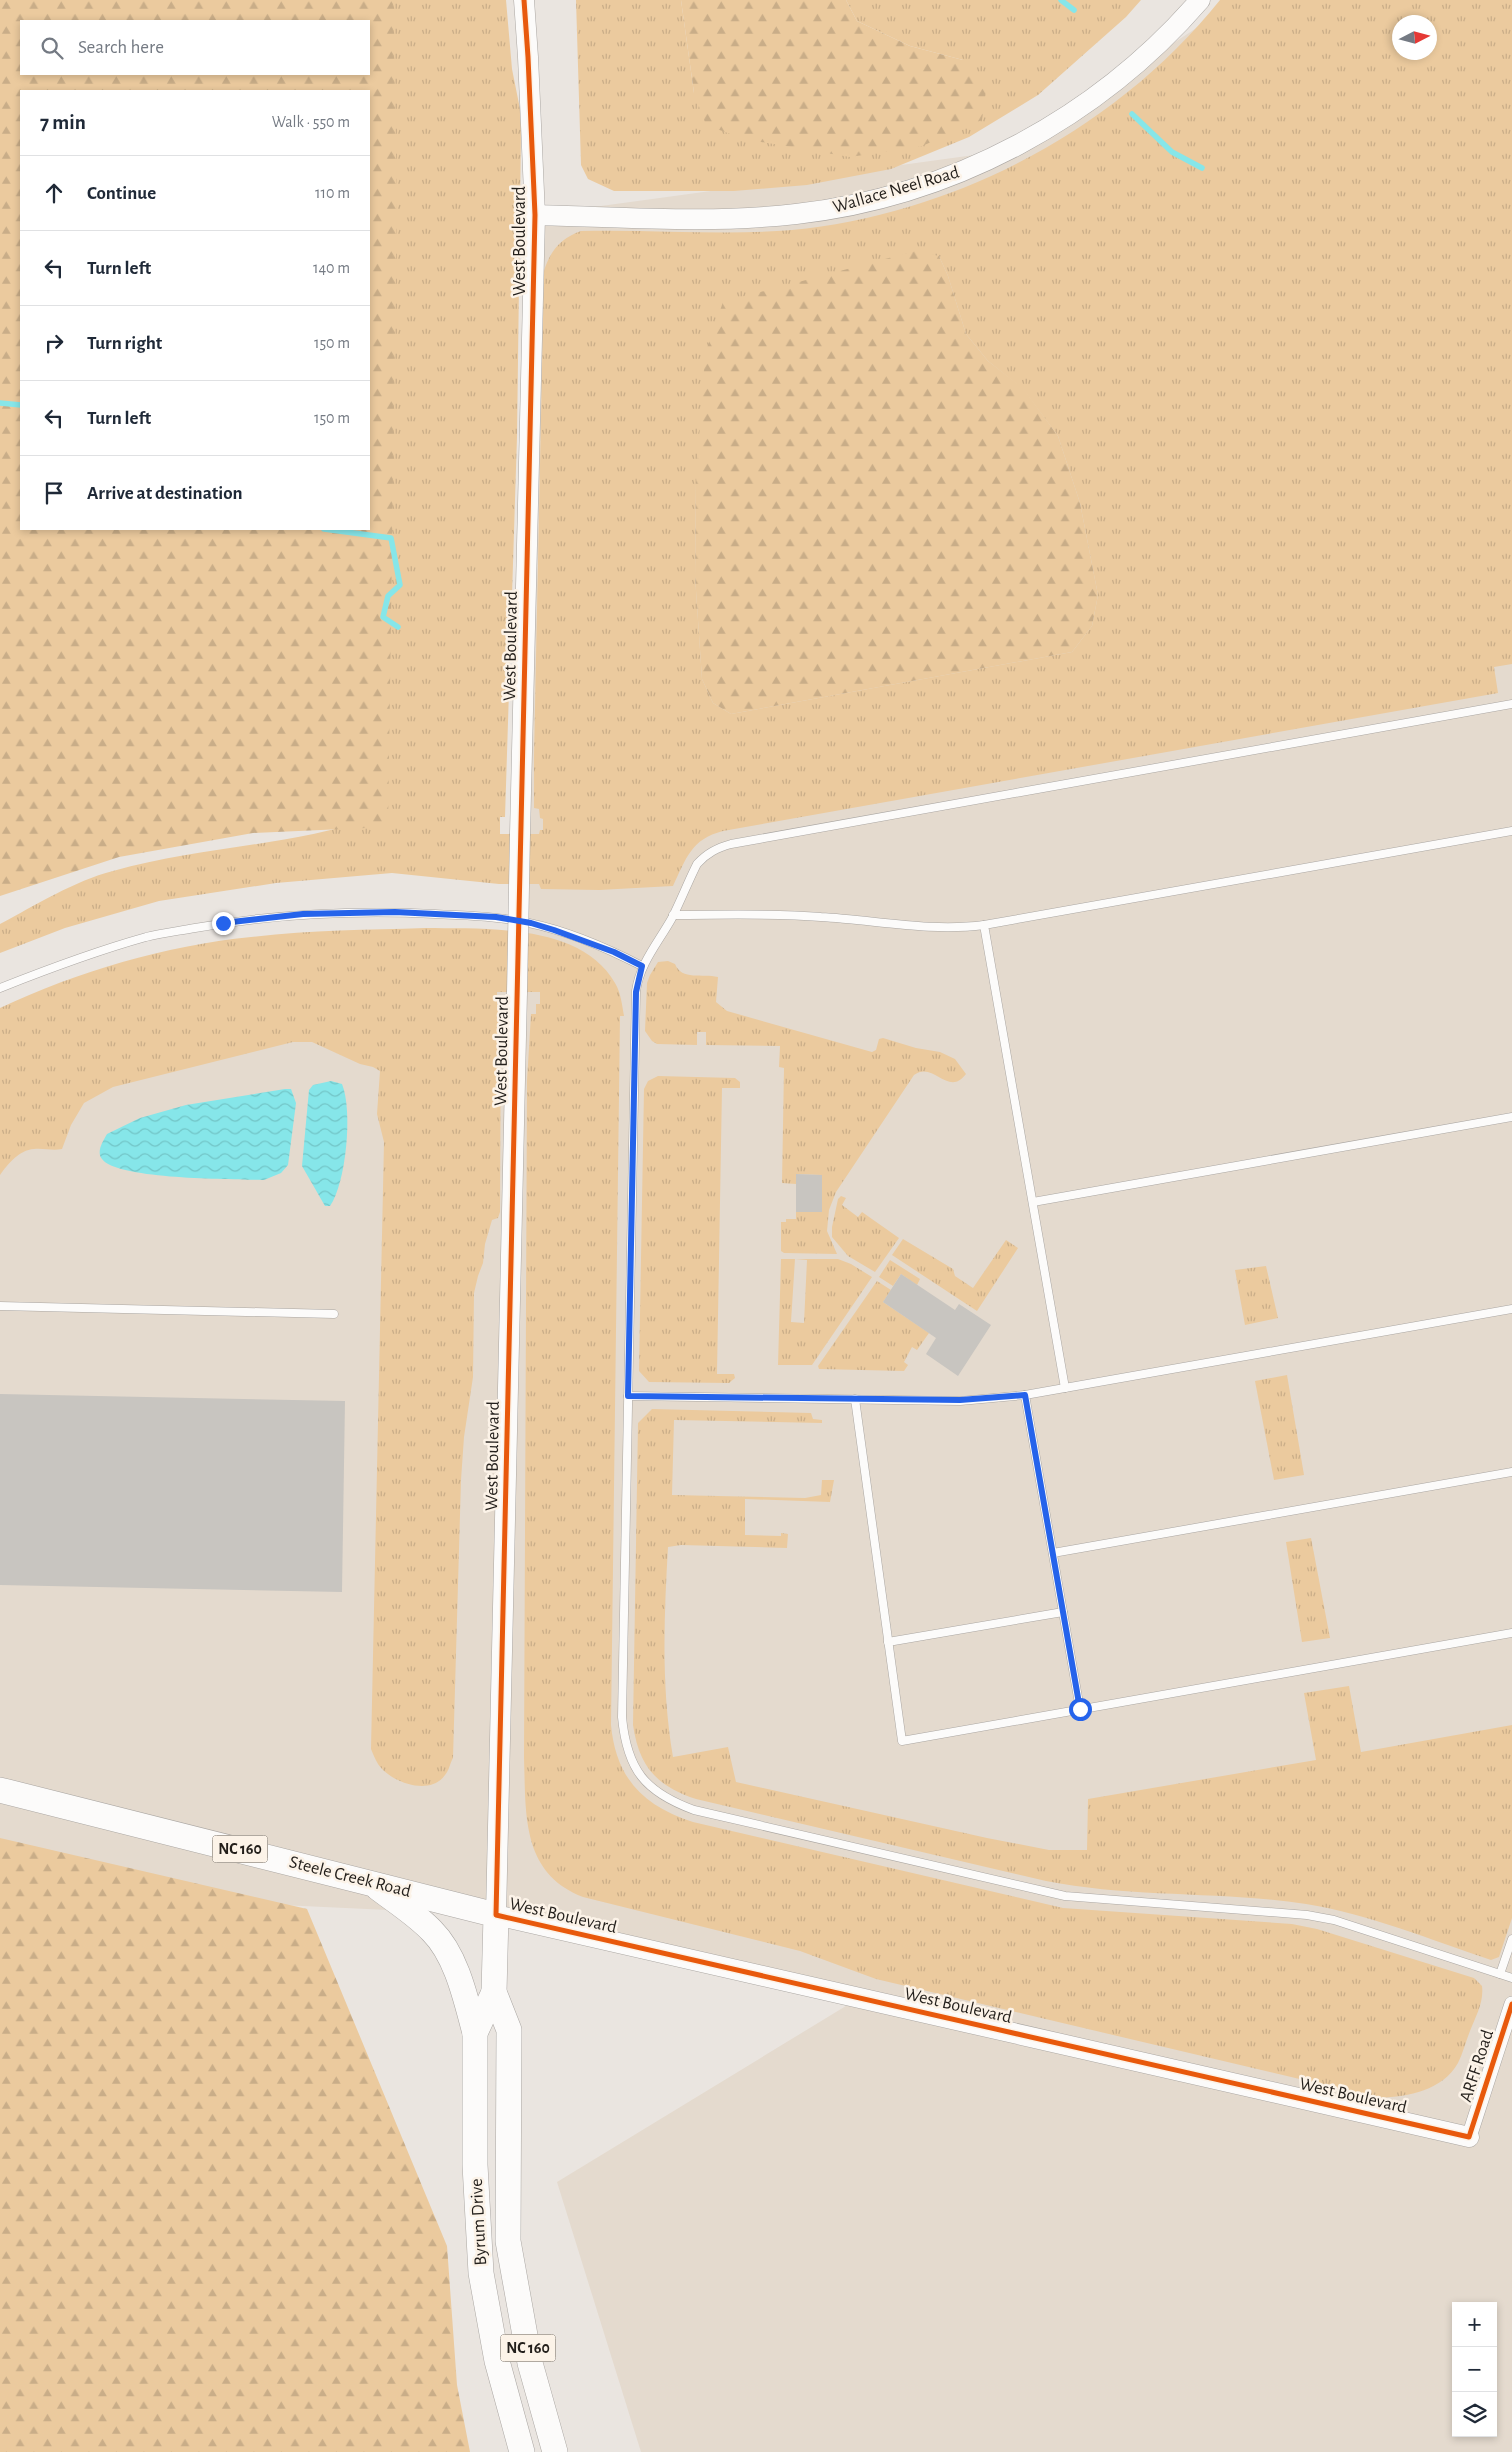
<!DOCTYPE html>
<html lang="en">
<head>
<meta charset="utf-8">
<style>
  body { margin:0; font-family:"Alegreya Sans",sans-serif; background:#f2f2f3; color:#1f2937 }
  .controls { position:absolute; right:15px; bottom:15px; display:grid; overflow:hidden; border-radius:0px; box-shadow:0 2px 8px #0003 }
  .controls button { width:45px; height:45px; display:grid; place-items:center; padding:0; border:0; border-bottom:1px solid #e0e1e3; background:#fff; color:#1f2937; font:25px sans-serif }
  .compass { position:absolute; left:1392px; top:15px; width:45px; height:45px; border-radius:50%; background:#fff; box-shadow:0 2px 8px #0003; rotate:84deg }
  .stop { position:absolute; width:15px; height:15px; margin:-11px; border:4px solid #2563eb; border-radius:50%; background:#fff }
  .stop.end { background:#2563eb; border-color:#fff; box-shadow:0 1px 5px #0008 }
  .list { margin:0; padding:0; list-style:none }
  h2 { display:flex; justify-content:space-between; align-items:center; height:65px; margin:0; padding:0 20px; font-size:21px }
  h2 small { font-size:16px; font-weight:400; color:#747a83 }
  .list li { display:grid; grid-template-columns:32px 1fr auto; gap:15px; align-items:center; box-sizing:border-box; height:75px; padding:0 20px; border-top:1px solid #e0e1e3 }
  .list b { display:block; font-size:19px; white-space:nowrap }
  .list em { font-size:16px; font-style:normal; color:#747a83 }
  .icon { flex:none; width:28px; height:28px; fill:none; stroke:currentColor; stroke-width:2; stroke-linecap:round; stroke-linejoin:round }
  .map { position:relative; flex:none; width:1512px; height:2452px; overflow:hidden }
  .search { position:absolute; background:#fff; box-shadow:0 2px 8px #0003; left:20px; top:20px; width:350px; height:55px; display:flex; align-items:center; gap:12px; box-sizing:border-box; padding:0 18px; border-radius:0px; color:#747a83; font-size:19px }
  .panel { position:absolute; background:#fff; box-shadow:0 2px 8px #0003; left:20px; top:90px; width:350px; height:440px; border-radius:0px }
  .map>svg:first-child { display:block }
</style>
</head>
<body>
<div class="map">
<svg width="1512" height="2452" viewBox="0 0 1512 2452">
  <defs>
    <pattern id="grass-tufts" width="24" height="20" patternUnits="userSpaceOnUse" patternTransform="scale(1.25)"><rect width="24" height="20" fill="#ebca9e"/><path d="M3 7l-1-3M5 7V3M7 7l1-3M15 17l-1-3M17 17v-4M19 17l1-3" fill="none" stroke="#c9ad88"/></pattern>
    <pattern id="forest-firs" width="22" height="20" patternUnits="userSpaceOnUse" patternTransform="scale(1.25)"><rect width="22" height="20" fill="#ebca9e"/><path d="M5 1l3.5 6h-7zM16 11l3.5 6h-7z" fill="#c9ad88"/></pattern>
    <pattern id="water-waves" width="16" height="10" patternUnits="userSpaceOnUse" patternTransform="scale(1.25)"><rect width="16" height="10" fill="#86e6e9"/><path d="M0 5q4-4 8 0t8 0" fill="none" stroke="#73c5c7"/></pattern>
  </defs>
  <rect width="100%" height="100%" fill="#eae5e0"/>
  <path fill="#e4dace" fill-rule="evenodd" d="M1239,0h273v2452h-871l-84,-270 302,-184 -363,-83 -496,-23v-786l512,-122 23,-769 476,-65zM1400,22h30v30h-30zM1456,2306h37v127h-37z"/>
  <g fill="url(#grass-tufts)" fill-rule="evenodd">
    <path d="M384,0h122l6,69 8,40 1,22 -4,306 -12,380h-5v17h39l1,-4h3v-11l-3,-1 -1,-9 -5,-1v-52l10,-485c6,-20 17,-33 37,-40 71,-2 141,5 211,-1 164,-16 326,-102 428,-230h292v664l-18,3 4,26 -775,138c-32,8 -37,28 -50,55l-74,4 -58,-1 -2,-5h-40l-107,-11 -116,10 -117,18 -94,27 -65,25v-29c36,-19 74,-43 113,-53 86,-24 176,-25 261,-53l-5,-249v-426zM1400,22h30v30h-30zM939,256l9,20 18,58 22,27 35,28 35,47 22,67 18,92 -6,31 -20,26 -341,62 -18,-11 -11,-24 -7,-103 1,-94z"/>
    <path d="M576,0h105l13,93 269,-33 -53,-14 -53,-25 -11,-21h295l-15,17 -88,78 -69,42 -78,32 -84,16 -73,6h-120l-26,-12 -7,-14z"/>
    <path d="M425,928c60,1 156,-5 190,55 6,10 7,22 9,33h-4l-9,709c5,53 32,81 82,97l370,86 229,16 25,5 157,49 8,8c2,16 -6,30 -12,45 -4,10 -7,22 -12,32 -16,28 -49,33 -78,35l-504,-119 -76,-28 -217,-54c-62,-24 -57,-83 -59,-139l3,-677 4,-67h5v-10h4v-12h-43v12h4l-1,208 -2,6 -6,2 -7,24 -2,19 -5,13 -4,17 -1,84 -9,60 -3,43 -8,278c-3,5 -4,13 -8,17 -15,22 -55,7 -67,-11 -3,-5 -5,-10 -7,-15l13,-607 -7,-28 3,-43 -7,-4 -13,-3 -48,-22h-19l-180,45 -29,16 -13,22 -9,24c-10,2 -18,-1 -28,0 -15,1 -26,15 -34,26v-167c79,-37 164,-62 251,-71 58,-7 116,-7 174,-9z"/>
    <path d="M668,961l7,3c7,17 27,9 43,13l-2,25 11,9 145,41 4,-2 3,-11 4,-1 33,10 24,4 15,7 11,15c-18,24 -32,-14 -52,1l-78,117 -7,18 -2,21 10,23 -53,-1 -3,-2v-29h5v-3h10v-7h26v-37l-26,-1v10l-14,-1 2,-115 -5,-1 1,-21 -74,-1v-13h-9v13l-40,-1 -5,-3 -7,-10 2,-48 3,-8 8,-13z"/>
    <path d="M658,1076l77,2 5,4v6h-18l-5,286h17l1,4 -6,5 -80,-1 -10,-11 5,-282 4,-8z"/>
    <path d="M841,1196l5,2 -4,7 16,12 4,-5 37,26 -24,34 -27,-16 -16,-19v-10l6,-28z"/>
    <path d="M903,1239l50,30 2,7 18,12 33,-48 12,8 -41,63 -85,-56z"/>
    <path d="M781,1259h57l13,5 21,13 -60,88h-34zM795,1259l12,1 -3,63 -13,-1z"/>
    <path d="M890,1260l30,19 -3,6 -16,-11 -8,12 -14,-9z"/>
    <path d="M1266,1266l12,52 -33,7 -10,-55z"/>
    <path d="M877,1281l14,9 -8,12 46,31 -12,17 -5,-3 -8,15 4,3 -4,6 -85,-2 -1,-3z"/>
    <path d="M1287,1375l17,100 -30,5 -19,-99z"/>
    <path d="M652,1409l159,4 2,6 9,1v3l-148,-3 -2,75 133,3 16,-3 1,-15h12l-4,22 -85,-3v36l36,1v-3l7,1 -1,14 -106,-3 -13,2c-4,70 -7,140 5,210l55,-10 8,35 251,56 62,12h38l1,-51 228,-39 -12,-67 45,-7 12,66 151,-27v193l-13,39 -8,3c-57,-19 -125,-47 -185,-56 -86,-13 -174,-6 -260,-23l-350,-82c-40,-13 -57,-33 -63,-74l5,-302z"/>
    <path d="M1311,1538l19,100 -28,4 -16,-100z"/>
  </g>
  <g fill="url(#forest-firs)" fill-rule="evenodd">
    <path d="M0,0h393l4,200 -9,627 -135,6 -134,24 -119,39zM369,21v53h-348v-53zM21,91h348v438h-348z"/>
    <path d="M681,0h165l11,21 53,25 53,14 24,23 -5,37 -60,26 -72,11 -106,-18 -38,-14 -12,-32z"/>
    <path d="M915,251l24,5 9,20 18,58 22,27 35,27 35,48 22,67 18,92 -6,31 -20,26 -341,62 -18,-11 -11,-24 -7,-103 1,-94 9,-128 18,-52z"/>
    <path d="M0,1838l307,71 140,337 10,139 13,67h-470z"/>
  </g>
  <g fill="url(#water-waves)">
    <path d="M331,1081l11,3c11,27 4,99 -12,122h-5l-23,-40 7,-76 4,-5z"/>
    <path d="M285,1089h6l5,14 -8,62 -7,8 -17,7c-29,-1 -147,0 -162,-21 -6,-7 1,-18 5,-25l33,-16 46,-13z"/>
  </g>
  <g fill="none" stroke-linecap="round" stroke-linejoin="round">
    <g stroke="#86e6e9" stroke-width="5.5">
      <path d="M1061,0l13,10"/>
      <path d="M1132,114l40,38 30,16"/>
      <path d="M0,403l21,2"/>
      <path d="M324,529l67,9 9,47 -12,11 -5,21 15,10"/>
    </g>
  </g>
  <g fill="#c8c5c0">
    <path d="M796,1174l26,1v37h-26z"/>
    <path d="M901,1274l54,36 4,-6 32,21 -33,51 -32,-22 10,-16 -53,-36z"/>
    <path d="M0,1394l345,7 -3,191 -342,-7z"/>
  </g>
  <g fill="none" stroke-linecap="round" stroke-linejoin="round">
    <defs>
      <g id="service">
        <path d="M1512,704l-781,140c-14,4 -24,9 -34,20 -9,18 -16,36 -25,54 -14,25 -32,45 -36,73l-14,726c5,53 23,75 72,93l371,86 242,19 27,5 178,58"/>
        <path d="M673,915c49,0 99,-2 148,2 54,3 109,15 163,8"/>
        <path d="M0,988c48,-19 96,-37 146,-51 16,-4 33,-6 49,-9 79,-14 160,-18 240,-14 32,2 63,2 94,9 39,8 78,25 113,43"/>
        <path d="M1033,1202l479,-85"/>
        <path d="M0,1306l334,8"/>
        <path d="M1065,1388l-81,-463 528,-94"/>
        <path d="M628,1396l332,5 65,-6"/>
        <path d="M855,1399l47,342 610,-108"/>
        <path d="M1053,1553l459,-81"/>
        <path d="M888,1642l175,-30"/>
        <path d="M1080,1709l-55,-314 487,-86"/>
        <path d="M1500,1974l12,-35"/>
      </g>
      <path id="minor" d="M1469,2137l43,-133"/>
      <g id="tertiary">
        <path d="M535,215c87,2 175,9 261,-1 155,-17 302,-96 404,-214"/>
        <path d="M520,834l15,-619 -7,-158 -4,-57"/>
        <path d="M517,992l-21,923 973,222"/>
      </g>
      <g id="primary">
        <path d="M0,1790l496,125 -2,77 15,38 -1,211 22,122 25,89"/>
        <path d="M378,1888c17,13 39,27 54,43 25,25 34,69 43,102"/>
        <path d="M494,1992l-19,41v132l6,108 16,88 25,91"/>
      </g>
    </defs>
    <use href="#service" stroke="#aaa6a2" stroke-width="9"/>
    <use href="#minor" stroke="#aaa6a2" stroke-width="16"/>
    <use href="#tertiary" stroke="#aaa6a2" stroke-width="21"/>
    <use href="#primary" stroke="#aaa6a2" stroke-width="26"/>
    <use href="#service" stroke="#fcfbfa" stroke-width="8"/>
    <use href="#minor" stroke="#fcfbfa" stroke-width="15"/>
    <use href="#tertiary" stroke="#fcfbfa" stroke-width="20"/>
    <use href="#primary" stroke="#fcfbfa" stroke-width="25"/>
    <defs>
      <path id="tertiary-bridge" d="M517,992l3,-158"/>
    </defs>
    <use href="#tertiary-bridge" stroke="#aaa6a2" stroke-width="21" stroke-linecap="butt"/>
    <use href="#tertiary-bridge" stroke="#fcfbfa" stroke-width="20"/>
    <defs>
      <path id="cycleway" d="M524,0l4,57 7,158 -39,1700 973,222 43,-133"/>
    </defs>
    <use href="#cycleway" stroke="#fcf3e8" stroke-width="8"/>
    <use href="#cycleway" stroke="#e8590c" stroke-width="5"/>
  </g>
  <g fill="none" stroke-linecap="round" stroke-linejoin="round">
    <path stroke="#2563eb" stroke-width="6" d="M223,923l80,-9 92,-2 101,5 35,6 23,7 60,22 28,14 -6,26 -8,404 332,4 65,-5 55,314"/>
  </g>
  <g text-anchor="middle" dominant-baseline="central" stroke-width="5" stroke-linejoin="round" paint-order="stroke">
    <g fill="#fcf3e8" stroke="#645f58" stroke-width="1">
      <rect x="212.5" y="1835.5" width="55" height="27" rx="4"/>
      <rect x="500.5" y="2334.5" width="55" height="27" rx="4"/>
    </g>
    <g font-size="16" font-weight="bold" fill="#231f1b">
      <text x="240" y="1849">NC 160</text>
      <text x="528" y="2348">NC 160</text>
    </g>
    <g font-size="18" fill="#231f1b" stroke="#fcf3e8">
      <text transform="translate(896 190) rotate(-16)">Wallace Neel Road</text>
      <text transform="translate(520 241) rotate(-90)">West Boulevard</text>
      <text transform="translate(511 646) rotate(-89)">West Boulevard</text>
      <text transform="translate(502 1051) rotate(-89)">West Boulevard</text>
      <text transform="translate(493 1456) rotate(-89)">West Boulevard</text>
      <text transform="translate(350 1877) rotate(14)">Steele Creek Road</text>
      <text transform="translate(563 1916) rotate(13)">West Boulevard</text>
      <text transform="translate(958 2006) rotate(13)">West Boulevard</text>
      <text transform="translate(1477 2066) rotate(-72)">ARFF Road</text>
      <text transform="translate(1353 2096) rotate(13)">West Boulevard</text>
      <text transform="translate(479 2222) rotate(-93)">Byrum Drive</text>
    </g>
  </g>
</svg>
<div class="controls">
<button>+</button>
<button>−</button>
<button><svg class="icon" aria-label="layers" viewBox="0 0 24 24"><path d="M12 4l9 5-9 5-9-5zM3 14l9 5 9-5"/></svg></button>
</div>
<svg class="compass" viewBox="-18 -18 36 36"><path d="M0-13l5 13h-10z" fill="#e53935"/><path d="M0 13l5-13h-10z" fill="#747a83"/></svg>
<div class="stop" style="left:1080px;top:1709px"></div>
<div class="stop end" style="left:223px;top:923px"></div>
<div class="search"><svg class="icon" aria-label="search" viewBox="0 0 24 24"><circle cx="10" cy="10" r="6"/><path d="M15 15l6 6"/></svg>Search here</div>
<section class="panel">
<h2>7 min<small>Walk · 550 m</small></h2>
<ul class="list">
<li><svg class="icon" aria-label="ahead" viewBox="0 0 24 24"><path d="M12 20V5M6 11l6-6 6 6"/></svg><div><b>Continue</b></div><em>110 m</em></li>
<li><svg class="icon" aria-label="left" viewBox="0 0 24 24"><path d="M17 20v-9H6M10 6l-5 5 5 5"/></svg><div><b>Turn left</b></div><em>140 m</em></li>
<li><svg class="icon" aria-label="right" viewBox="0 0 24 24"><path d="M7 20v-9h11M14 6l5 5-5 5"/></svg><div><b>Turn right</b></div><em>150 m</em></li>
<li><svg class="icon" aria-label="left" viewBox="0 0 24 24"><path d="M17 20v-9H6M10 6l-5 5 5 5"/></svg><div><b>Turn left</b></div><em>150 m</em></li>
<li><svg class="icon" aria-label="arrive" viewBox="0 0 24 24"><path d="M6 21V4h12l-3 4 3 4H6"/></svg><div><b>Arrive at destination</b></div></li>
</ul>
</section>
</div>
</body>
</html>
